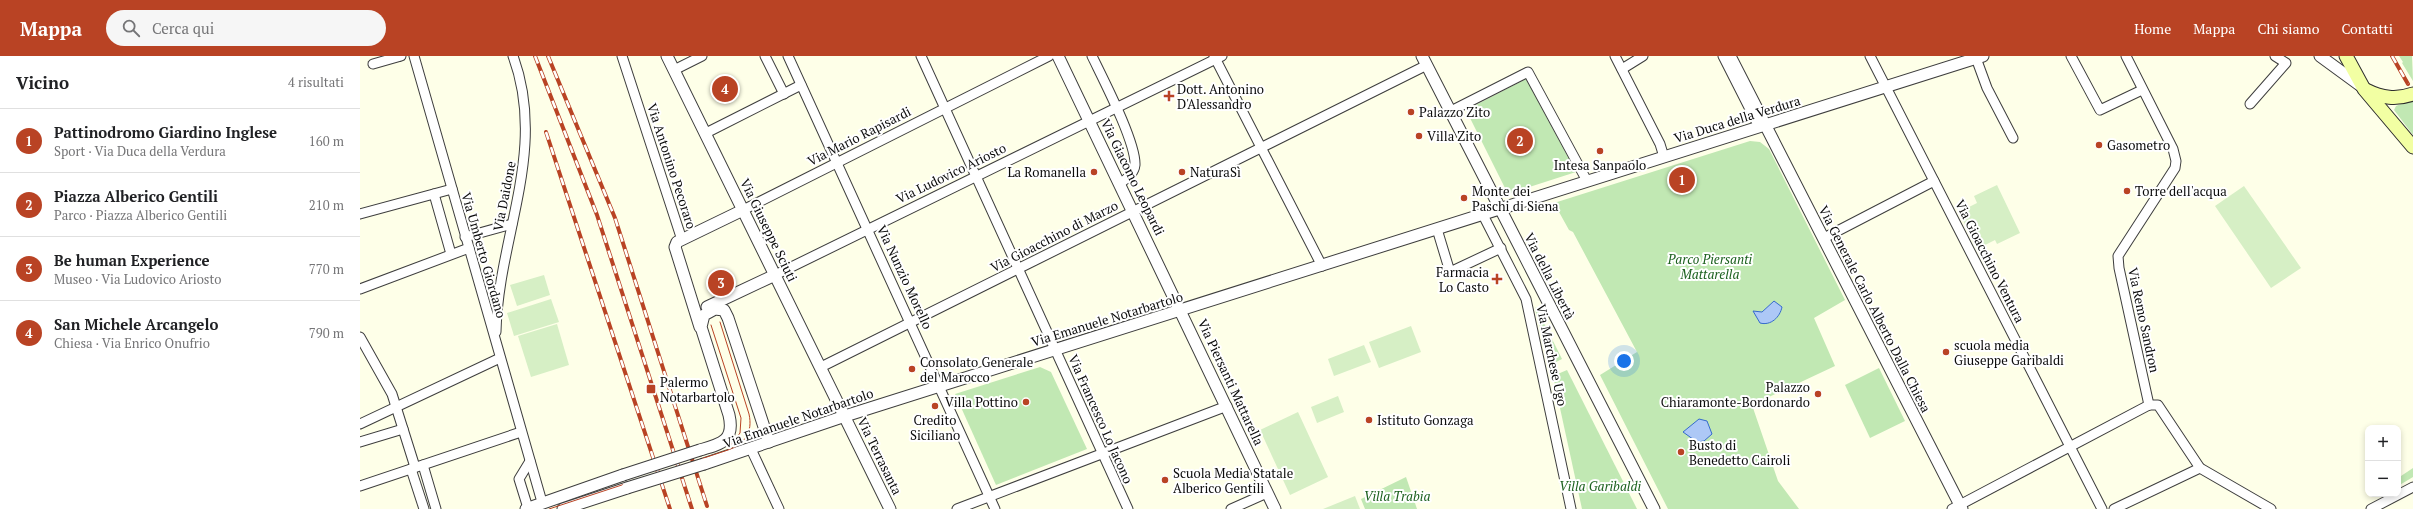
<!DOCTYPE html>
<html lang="it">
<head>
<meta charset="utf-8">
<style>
  body { margin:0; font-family:"PT Serif",serif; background:#f6f6f6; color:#202124 }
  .controls { position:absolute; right:12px; bottom:12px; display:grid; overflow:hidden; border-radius:8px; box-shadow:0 2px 6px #0003 }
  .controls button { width:36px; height:36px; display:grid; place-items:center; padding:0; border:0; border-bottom:1px solid #e0e0e0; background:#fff; color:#202124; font:20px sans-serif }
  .you { position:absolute; left:1264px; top:305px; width:14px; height:14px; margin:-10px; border:3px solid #fff; border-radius:50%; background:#1a73e8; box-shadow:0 0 0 6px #1a73e833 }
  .badge { display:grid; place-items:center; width:26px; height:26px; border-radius:50%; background:#b94324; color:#fff; font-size:13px; font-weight:700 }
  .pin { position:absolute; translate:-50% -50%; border:2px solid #fff; box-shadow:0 1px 4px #0006 }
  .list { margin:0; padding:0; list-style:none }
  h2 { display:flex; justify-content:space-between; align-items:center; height:52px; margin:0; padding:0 16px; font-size:17px }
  h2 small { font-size:13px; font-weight:400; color:#757577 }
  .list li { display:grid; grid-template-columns:26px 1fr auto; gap:12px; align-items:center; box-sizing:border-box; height:64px; padding:0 16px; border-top:1px solid #e0e0e0 }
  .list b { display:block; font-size:15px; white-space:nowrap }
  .list p { margin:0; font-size:13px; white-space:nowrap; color:#757577 }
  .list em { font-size:13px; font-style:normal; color:#757577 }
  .icon { flex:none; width:22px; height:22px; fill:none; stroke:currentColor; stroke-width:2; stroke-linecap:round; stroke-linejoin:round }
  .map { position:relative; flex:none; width:2053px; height:453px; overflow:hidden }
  header { display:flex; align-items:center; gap:24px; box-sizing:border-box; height:56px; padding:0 20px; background:#b94324; color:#fff }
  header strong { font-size:19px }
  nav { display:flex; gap:22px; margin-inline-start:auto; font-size:14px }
  .search { width:280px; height:36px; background:#f6f6f6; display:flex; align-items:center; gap:10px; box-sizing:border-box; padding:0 14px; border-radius:22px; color:#757577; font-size:15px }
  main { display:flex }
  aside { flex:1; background:#fff }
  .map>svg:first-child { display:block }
</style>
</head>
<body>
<header>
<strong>Mappa</strong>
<div class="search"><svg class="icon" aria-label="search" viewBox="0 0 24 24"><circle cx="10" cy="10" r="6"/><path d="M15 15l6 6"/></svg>Cerca qui</div>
<nav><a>Home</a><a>Mappa</a><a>Chi siamo</a><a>Contatti</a></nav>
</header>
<main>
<aside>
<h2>Vicino<small>4 risultati</small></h2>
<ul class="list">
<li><span class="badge">1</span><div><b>Pattinodromo Giardino Inglese</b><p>Sport · Via Duca della Verdura</p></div><em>160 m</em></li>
<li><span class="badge">2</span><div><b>Piazza Alberico Gentili</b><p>Parco · Piazza Alberico Gentili</p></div><em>210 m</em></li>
<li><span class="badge">3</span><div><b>Be human Experience</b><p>Museo · Via Ludovico Ariosto</p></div><em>770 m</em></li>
<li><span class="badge">4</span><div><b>San Michele Arcangelo</b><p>Chiesa · Via Enrico Onufrio</p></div><em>790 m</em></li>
</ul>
</aside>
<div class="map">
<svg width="2053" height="453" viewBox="0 0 2053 453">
  <rect width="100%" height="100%" fill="#feffe8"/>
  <g fill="#c1e8b3">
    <path d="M2039,0h13l1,25 -11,-18 1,-1z"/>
    <path d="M1166,23l50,93 -68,22 -42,-84z"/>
    <path d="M2053,43v36l-19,-25 2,-4z"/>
    <path d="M1390,85l10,1 9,7 76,151 -31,18 21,48 -83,39 26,76 21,28h-131l-68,-134 37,-23 -64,-120 -4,-2 -15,-27z"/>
    <path d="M1176,251l26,52 -12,6 -15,-56z"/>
    <path d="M680,311l11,5 36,77 -91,36 -41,-91z"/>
    <path d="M1519,312l26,53 -35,17 -25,-53z"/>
    <path d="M1207,314l70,139h-55l-29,-133z"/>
    <path d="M2053,412v9l-15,9v-8z"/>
    <path d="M1046,421l11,32h-52l-4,-10z"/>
  </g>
  <g fill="#d6efc5">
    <path d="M1637,129l23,48 -23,11 -2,-4 -18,9 -18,-37 18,-9 -3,-7z"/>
    <path d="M1884,130l57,82 -30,20 -56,-82z"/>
    <path d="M184,219l6,20 -33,11 -7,-21z"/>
    <path d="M191,243l8,23 -45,14 -7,-23z"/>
    <path d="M197,268l12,41 -38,12 -13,-41z"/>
    <path d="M1051,270l10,26 -42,16 -10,-26z"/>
    <path d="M1004,289l7,17 -37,14 -6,-17z"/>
    <path d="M978,340l6,16 -27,11 -6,-16z"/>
    <path d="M938,356l30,65 -38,18 -30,-65z"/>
    <path d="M995,440l5,13h-37z"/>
  </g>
  <g fill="#adc8f6" stroke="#356acc">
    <path d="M1414,245l8,6c-2,10 -11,19 -22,16l-7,-12 9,1z"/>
    <path d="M1339,363l8,2 5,13 -8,7 -7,1 -14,-10z"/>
  </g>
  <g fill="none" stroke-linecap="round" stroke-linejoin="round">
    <defs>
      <g id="minor">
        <path d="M54,0l128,446"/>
        <path d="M262,0l60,184"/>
        <path d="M405,0l19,38"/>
        <path d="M428,0l207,453"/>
        <path d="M561,0l207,453"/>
        <path d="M732,0c11,23 44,86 43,109 -1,9 -8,14 -15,18"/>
        <path d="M854,0l108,210"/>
        <path d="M1255,0l45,88 4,13"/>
        <path d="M1363,0l36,71"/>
        <path d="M1510,0l232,453"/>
        <path d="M1711,0l29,54 42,-20"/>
        <path d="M1766,0l47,93 3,12 -1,7 -57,88 1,12 30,137"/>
        <path d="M1616,2l11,30 26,50"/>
        <path d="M13,8l28,-8"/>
        <path d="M1262,13l21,-13"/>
        <path d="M314,14l28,-14"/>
        <path d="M1890,48l36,-41 -11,-7"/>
        <path d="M1091,55l77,-39 59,109"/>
        <path d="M346,77l95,-48"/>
        <path d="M74,138l17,60"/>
        <path d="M383,154l306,-154"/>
        <path d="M0,158l92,-25"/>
        <path d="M1123,159l43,84 45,210"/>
        <path d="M1077,173l13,43 51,-24"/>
        <path d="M105,181l47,-13"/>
        <path d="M1464,182l110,-57"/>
        <path d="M415,219l447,-219"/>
        <path d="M0,233l109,-41"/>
        <path d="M136,276c2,-95 52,-181 17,-276"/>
        <path d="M0,281l32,57 23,73"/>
        <path d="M461,311l606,-302"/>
        <path d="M1789,349h9l42,63 71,41"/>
        <path d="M0,368l140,-66"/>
        <path d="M0,386l43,-13"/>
        <path d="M391,393l28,60"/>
        <path d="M63,409l13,44"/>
        <path d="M51,413l13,40"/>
        <path d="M0,430l161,-54"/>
        <path d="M168,452l-9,-29 11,-18"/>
        <path d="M597,453l270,-103"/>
        <path d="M871,453l36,-16"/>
        <path d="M1592,453l197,-104"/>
        <path d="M1754,453l86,-41"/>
        <path d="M2011,453l42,-22"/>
      </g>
      <g id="tertiary">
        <path d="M307,0l223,453"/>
        <path d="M698,0l217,453"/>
        <path d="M1062,0l232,453"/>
        <path d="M1370,0l232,453"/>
        <path d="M1960,0l41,30"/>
        <path d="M347,251l68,-32"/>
        <path d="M340,271l-25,-80 2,-5 66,-32"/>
        <path d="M340,394c21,-6 35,-9 29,-35l-28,-88 3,-12 11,-6 9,1 4,8 41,124"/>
        <path d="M344,408l141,-48 1138,-360"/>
        <path d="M166,453l97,-34"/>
        <path d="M203,453l64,-21"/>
      </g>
      <g id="secondary">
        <path d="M1986,0l18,33 49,58"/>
        <path d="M2006,34c16,8 30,10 47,4"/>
      </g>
    </defs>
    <use href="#minor" stroke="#3e3e3e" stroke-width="11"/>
    <use href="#tertiary" stroke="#3e3e3e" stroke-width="13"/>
    <use href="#secondary" stroke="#2d2d2d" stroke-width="15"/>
    <use href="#minor" stroke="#fff" stroke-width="9"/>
    <use href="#tertiary" stroke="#fff" stroke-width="11"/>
    <use href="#secondary" stroke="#f2ffa3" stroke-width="13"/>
    <g stroke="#b94324" stroke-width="1">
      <path d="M351,269l30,93 -1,15 -10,13"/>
      <path d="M189,453l179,-59c17,-6 25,-18 21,-36l-29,-92"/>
    </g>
    <defs>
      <g id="rail">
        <path d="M175,0l62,159 95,294"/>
        <path d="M188,0l67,162 92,288"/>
        <path d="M2032,0l16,28"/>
        <path d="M186,76l124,377"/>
      </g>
    </defs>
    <use href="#rail" stroke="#b94324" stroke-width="4"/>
    <use href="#rail" stroke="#fff" stroke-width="2.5" stroke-dasharray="8" stroke-linecap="butt"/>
    <defs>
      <g id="tertiary-bridge">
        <path d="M263,419l77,-25"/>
        <path d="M267,432l77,-24"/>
      </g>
    </defs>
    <use href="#tertiary-bridge" stroke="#3e3e3e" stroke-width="13" stroke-linecap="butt"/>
    <use href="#tertiary-bridge" stroke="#fff" stroke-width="11"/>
  </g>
  <g fill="#b94324" stroke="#fff" stroke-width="1.5">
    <path d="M807 34h4v4h4v4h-4v4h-4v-4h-4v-4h4z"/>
    <circle cx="1051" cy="56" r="4"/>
    <circle cx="1059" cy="80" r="4"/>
    <circle cx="1739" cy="89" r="4"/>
    <circle cx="1240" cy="95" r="4"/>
    <circle cx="734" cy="116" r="4"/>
    <circle cx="822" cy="116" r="4"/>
    <circle cx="1767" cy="135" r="4"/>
    <circle cx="1104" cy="142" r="4"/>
    <path d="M1135 217h4v4h4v4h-4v4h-4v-4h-4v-4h4z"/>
    <circle cx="1586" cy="296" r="4"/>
    <circle cx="552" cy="313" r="4"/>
    <rect x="286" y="328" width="10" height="10" rx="2"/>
    <circle cx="1458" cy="338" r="4"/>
    <circle cx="666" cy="346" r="4"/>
    <circle cx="575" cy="350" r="4"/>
    <circle cx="1009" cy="364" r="4"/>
    <circle cx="1321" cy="396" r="4"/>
    <circle cx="805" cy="424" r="4"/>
  </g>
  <g text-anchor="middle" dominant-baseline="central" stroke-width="4" stroke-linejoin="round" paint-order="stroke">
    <g font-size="13" fill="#0b0b0b" stroke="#fff" text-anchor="start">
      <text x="817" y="33">Dott. Antonino<tspan x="817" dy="15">D'Alessandro</tspan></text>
      <text x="1059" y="56">Palazzo Zito</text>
      <text x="1067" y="80">Villa Zito</text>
      <text x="1747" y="89">Gasometro</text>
      <text x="1240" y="109" text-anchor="middle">Intesa Sanpaolo</text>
      <text x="726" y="116" text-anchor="end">La Romanella</text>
      <text x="830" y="116">NaturaSì</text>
      <text x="1112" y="135">Monte dei<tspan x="1112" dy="15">Paschi di Siena</tspan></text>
      <text x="1775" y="135">Torre dell'acqua</text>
      <text x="1129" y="216" text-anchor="end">Farmacia<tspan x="1129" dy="15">Lo Casto</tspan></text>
      <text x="1594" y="289">scuola media<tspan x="1594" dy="15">Giuseppe Garibaldi</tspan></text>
      <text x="560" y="306">Consolato Generale<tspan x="560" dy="15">del Marocco</tspan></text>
      <text x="300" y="326">Palermo<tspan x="300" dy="15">Notarbartolo</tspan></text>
      <text x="1450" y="331" text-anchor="end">Palazzo<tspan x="1450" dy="15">Chiaramonte-Bordonardo</tspan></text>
      <text x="658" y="346" text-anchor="end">Villa Pottino</text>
      <text x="575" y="364" text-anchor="middle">Credito<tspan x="575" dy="15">Siciliano</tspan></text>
      <text x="1017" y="364">Istituto Gonzaga</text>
      <text x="1329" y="389">Busto di<tspan x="1329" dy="15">Benedetto Cairoli</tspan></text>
      <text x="813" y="417">Scuola Media Statale<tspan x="813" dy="15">Alberico Gentili</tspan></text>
    </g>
    <g font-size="13" fill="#0b0b0b" stroke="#fff">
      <text transform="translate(1377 63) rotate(-17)">Via Duca della Verdura</text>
      <text transform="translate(499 80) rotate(-27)">Via Mario Rapisardi</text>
      <text transform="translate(312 110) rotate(72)">Via Antonino Pecoraro</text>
      <text transform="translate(591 117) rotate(-26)">Via Ludovico Ariosto</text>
      <text transform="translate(773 121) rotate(64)">Via Giacomo Leopardi</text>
      <text transform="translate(144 140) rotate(-79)">Via Daidone</text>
      <text transform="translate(409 174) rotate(64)">Via Giuseppe Sciuti</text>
      <text transform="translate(694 180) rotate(-27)">Via Gioacchino di Marzo</text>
      <text transform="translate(124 199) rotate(74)">Via Umberto Giordano</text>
      <text transform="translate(1630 205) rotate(63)">Via Gioacchino Ventura</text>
      <text transform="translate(1190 220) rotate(63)">Via della Libertà</text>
      <text transform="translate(545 221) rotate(65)">Via Nunzio Morello</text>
      <text transform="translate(1515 253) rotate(63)">Via Generale Carlo Alberto Dalla Chiesa</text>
      <text transform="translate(747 263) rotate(-17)">Via Emanuele Notarbartolo</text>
      <text transform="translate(1784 264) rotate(78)">Via Remo Sandron</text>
      <text transform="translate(1192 299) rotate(78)">Via Marchese Ugo</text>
      <text transform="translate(871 326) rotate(65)">Via Piersanti Mattarella</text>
      <text transform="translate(438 362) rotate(-19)">Via Emanuele Notarbartolo</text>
      <text transform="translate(741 363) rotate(66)">Via Francesco Lo Jacono</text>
      <text transform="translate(520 400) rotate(64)">Via Terrasanta</text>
    </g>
    <g font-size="13" font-style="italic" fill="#1c611f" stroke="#fff">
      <text x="1350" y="203">Parco Piersanti<tspan x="1350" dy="15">Mattarella</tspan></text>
      <text x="1240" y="430">Villa Garibaldi</text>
      <text x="1037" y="440">Villa Trabia</text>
    </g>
  </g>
</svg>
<div class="controls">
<button>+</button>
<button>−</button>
</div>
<div class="you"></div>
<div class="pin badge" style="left:1322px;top:124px">1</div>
<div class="pin badge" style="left:1160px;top:85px">2</div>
<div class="pin badge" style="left:361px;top:227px">3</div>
<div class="pin badge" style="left:365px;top:33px">4</div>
</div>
</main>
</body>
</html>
